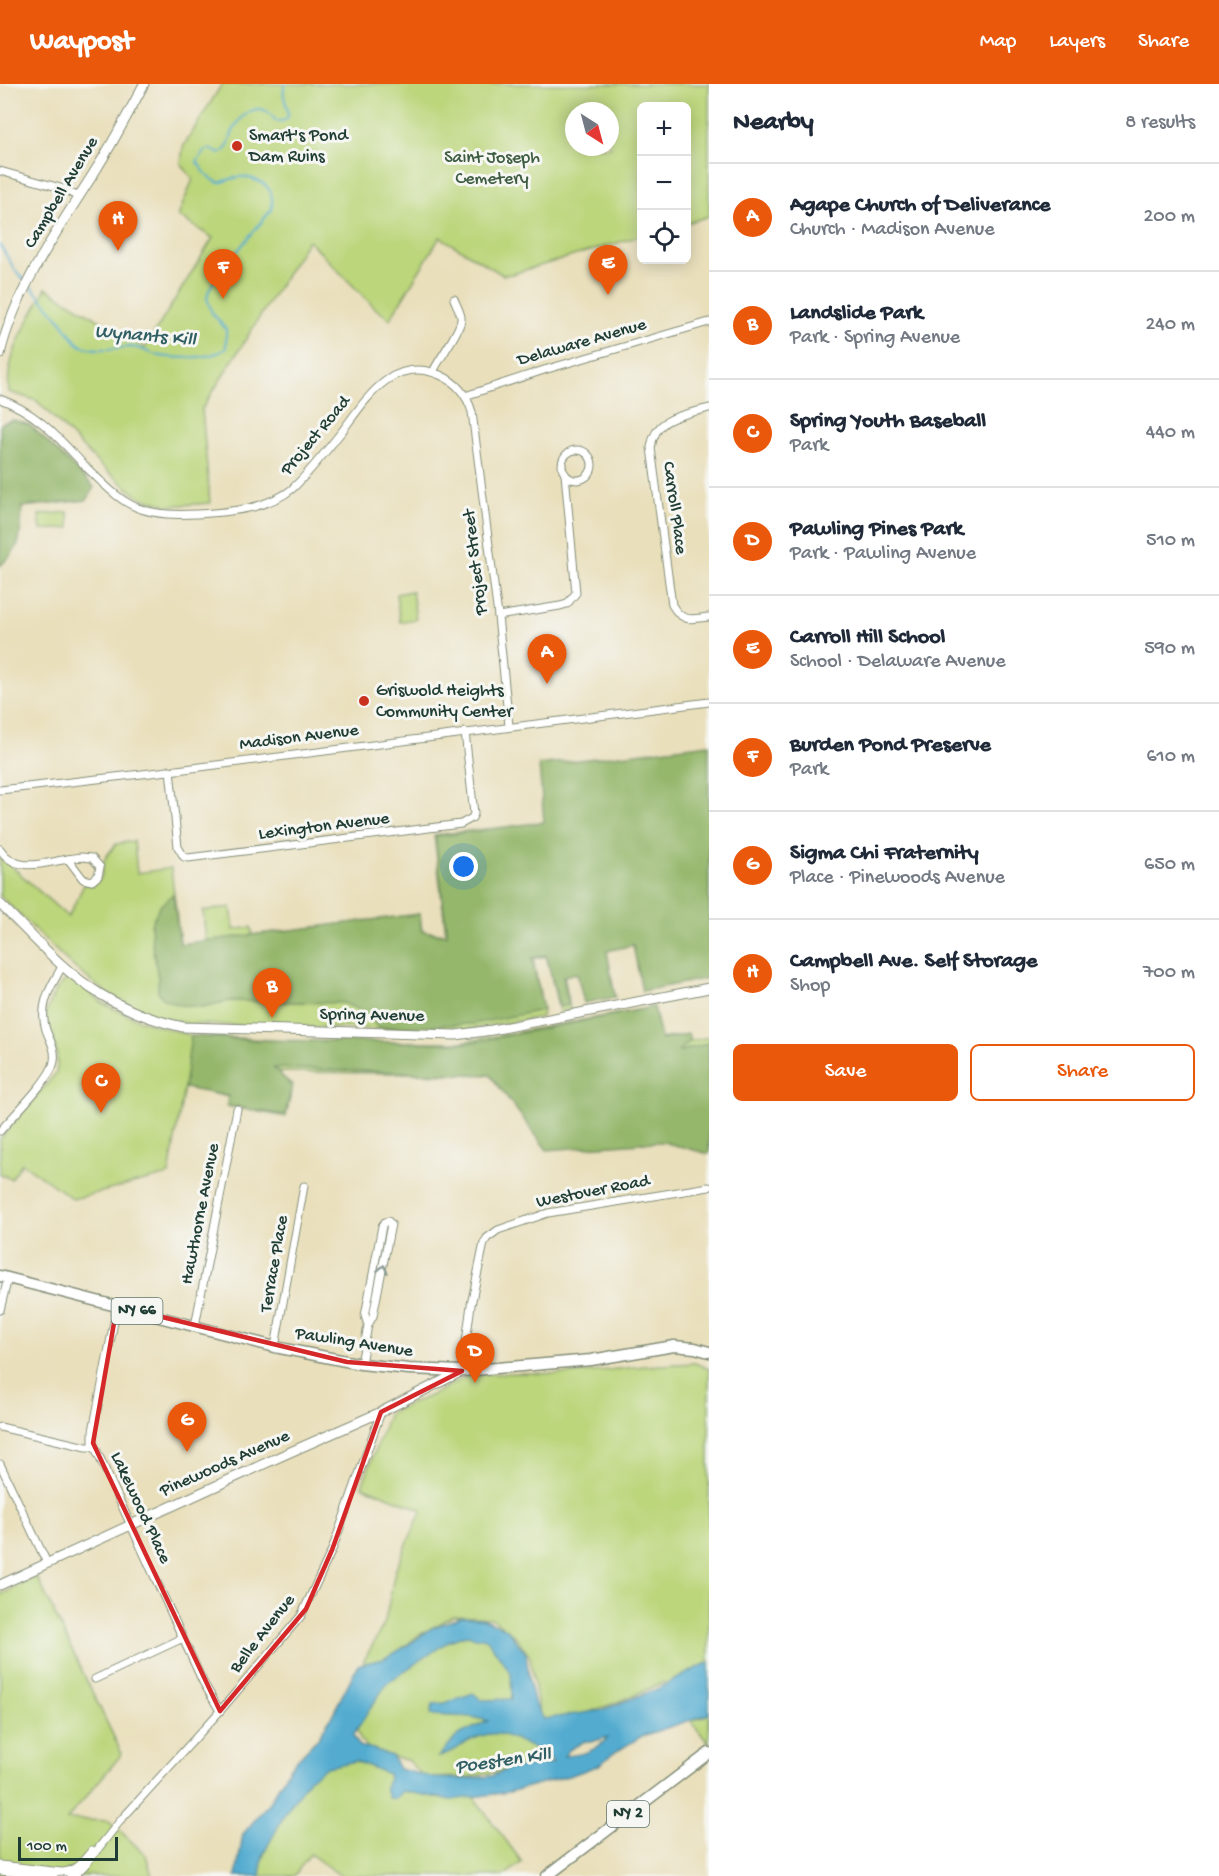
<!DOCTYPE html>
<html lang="en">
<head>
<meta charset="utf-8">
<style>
  body { margin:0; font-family:"Gochi Hand",sans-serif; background:#f2f2f3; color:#1f2937 }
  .controls { position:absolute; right:18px; top:18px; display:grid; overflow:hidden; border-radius:9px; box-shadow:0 3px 15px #0003 }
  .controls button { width:54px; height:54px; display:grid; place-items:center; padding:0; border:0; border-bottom:2px solid #e0e1e3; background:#fff; color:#1f2937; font:30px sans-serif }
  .compass { position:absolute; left:565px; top:18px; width:54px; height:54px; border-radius:50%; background:#fff; box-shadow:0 3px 15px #0003; rotate:144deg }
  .scale { position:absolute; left:18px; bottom:15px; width:100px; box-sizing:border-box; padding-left:6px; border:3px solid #1f3d34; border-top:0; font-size:16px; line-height:21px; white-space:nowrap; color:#1f3d34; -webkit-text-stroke:4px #f6f6f2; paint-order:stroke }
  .you { position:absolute; left:464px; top:783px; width:21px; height:21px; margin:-15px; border:4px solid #fff; border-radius:50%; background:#1a73e8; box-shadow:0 0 0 9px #1a73e833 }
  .badge { display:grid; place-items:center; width:39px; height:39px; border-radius:50%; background:#ea580c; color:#fff; font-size:20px; font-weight:700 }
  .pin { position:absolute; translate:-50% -50px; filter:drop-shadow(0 2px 3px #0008) }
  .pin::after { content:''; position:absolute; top:32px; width:21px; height:18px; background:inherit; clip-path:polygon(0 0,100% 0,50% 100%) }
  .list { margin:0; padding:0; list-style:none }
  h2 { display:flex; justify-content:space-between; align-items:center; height:78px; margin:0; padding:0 24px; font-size:26px }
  h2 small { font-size:20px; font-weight:400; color:#747a83 }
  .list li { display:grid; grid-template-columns:39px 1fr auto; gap:18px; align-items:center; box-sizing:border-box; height:108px; padding:0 24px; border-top:2px solid #e0e1e3 }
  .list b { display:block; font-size:22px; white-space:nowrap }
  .list p { margin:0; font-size:20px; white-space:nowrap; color:#747a83 }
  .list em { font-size:20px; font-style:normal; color:#747a83 }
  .actions { display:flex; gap:12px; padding:18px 24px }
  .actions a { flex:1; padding:14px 0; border:2px solid #ea580c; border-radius:9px; text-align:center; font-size:21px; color:#ea580c }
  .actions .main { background:#ea580c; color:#fff }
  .icon { flex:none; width:33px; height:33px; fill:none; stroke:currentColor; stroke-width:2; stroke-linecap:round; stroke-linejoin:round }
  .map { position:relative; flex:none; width:709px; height:1792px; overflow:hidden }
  header { display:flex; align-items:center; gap:36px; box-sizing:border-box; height:84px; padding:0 30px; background:#ea580c; color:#fff }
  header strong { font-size:28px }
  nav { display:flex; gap:33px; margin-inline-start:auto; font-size:21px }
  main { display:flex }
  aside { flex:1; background:#fff }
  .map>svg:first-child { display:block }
</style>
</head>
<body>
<header>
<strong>Waypost</strong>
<nav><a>Map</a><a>Layers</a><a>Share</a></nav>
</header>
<main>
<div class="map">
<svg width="709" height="1792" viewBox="0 0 709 1792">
  <rect width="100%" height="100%" fill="#f6f6f2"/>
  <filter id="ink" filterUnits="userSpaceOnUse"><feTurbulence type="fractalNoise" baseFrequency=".0167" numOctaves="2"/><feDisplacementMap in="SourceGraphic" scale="12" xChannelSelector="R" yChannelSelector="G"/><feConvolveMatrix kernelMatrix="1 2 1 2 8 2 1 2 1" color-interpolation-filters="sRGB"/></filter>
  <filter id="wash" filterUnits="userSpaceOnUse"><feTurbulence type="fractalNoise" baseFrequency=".008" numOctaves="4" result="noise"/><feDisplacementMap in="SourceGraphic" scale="24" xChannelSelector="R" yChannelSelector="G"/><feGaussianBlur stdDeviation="1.35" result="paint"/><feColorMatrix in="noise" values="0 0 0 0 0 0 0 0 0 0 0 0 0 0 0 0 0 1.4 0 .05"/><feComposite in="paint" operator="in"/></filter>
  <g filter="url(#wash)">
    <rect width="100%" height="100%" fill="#e9dfbb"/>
    <g fill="#bcd67c" stroke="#6e8a58" stroke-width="1.5" fill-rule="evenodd">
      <path d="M222,0h487v132l-22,7 -1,-117h-44l-1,130 -129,38 -9,1 -63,-38 -50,82 -14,-10 -68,-69 -106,169 8,94 -41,3 -30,-9 -38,-31 -64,-65 -28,-9c-5,-36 21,-73 37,-104l99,60 68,-110 -35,-22 15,-37 -12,-15 2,-17zM574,27h36v36h-36z"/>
      <path d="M68,428l2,16 -29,2 -2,-15z"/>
      <path d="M412,507l4,28 -16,3 -4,-28z"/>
      <path d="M486,745l13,103 57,-7 14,85 -11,2 -12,-56 -14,3 10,51 -1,7 -84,14 -270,-7c-30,-7 -63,-18 -89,-37 -36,-26 -66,-61 -99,-91v-40l68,61 17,-34 5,2c16,-4 10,-12 14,-24 2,-6 9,-12 12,-17l18,-3 3,32 34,-5 9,76 26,-3 -3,-30 28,-4 3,23 17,-3 2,8 167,-21 2,17 24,3 -12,-99z"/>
      <path d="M66,895h7c10,7 19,17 30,24 28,16 59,24 89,33l51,2 52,4h166l193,-35 7,32 27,-5 3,7 18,-4v116l-218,-79 -218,-2 20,12 -7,33 -59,-11 1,-9 -44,-10 -15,88 -96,24 -51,-36 -11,16 -11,-5v-35l56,-66c4,-21 -3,-38 -11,-58l10,-24z"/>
      <path d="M695,1279l14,6v301l-4,-6 -38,20 -3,-2 -41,18 -44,16 -38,8 -11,-67 -13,-19 -25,-20 -39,-2 -34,19 -38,30 -39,36 43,-79 10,-51 27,-61 -60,-24 27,-73 45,-19 35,-19 48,-2 56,1 72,-8z"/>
      <path d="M37,1493l85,177 -55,65 42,2 37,34 6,21h-152v-281z"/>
      <path d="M467,1550l22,5 24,32 1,24 -26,25 57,31 4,11 -81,15 -43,1 -18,-18 -35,-6 -11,-14 -10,-26 22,-27 72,-47z"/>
      <path d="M709,1630v30l-18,-23z"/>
      <path d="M355,1674l34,14 15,16 37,11 31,-4 50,67 -18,14h-163l-31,-22 -16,22h-36c8,-36 32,-90 66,-110 8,-5 22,-5 31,-8z"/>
    </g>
    <g fill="#95b76c" stroke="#5a7a50" stroke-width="1.5">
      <path d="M13,336l17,5 64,62 -7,13 -65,7c-2,29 2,38 -22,59v-139l2,-4z"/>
      <path d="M709,660v234l-67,13 -9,-46 -26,6 8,46 -31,6 -7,-30 -14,3 6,29 -10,2 -13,-52 -14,3 11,52 -70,14 -94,4 -17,-17 -19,-8 -114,-2 -27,6 -22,-2 -17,-6 -5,-8v-13l-6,-35 -1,-18 8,-18 14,-13 7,50 239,-30 3,17 25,4 -12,-99 109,-14 -5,-57z"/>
      <path d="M654,923l7,33 27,-6 2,7 -12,11 31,-9v111l-46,-12h-9l-107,8 -57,-75 -216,-7 18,18 -7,29 -58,-9 1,-10 -44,-8 7,-52 58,4 216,3 15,-2z"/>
    </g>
    <path fill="#53acd0" stroke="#397482" stroke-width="1.5" fill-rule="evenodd" d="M461,1533l21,1 25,11 19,24 4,32 5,20 9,14 58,-9 55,-21 48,-25 4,-1v51l-67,22 -28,17 -15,12 -27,10 -63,17 -58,8 -49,-9 -7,8 -7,-1 -3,-10 4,-10 -1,-4 -32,-13 -29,6 -18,12 -22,31 -24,45 -3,21h-24l7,-42 25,-30 22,-37 27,-28 13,-20 28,-54 25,-6 22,-12 27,-19zM466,1551l21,4 24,34 1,26 -30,1 -9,-7 -28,10 -12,1 -2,11 41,2 16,4 -30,14 -20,22c10,-2 16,-6 24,-12 28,-17 39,-13 65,0 11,5 21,7 26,18l-44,6 -17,7 -29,3 -28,-1 -36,-9 -7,-13c-11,-3 -20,-10 -32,-9l-7,-12 34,-52 62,-42zM608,1653c-11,14 -26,18 -44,19l5,-6 16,-9 6,1z"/>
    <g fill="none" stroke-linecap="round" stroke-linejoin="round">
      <g stroke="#53acd0" stroke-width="2">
        <path d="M0,161l15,25 11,12"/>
        <path d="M30,202c10,11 21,22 30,34 6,7 13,20 20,25 13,7 36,3 50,2 11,0 20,7 30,9 17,3 54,3 66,-8v-19l-14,-16 -5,-15 2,-8 8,-14 55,-67c1,-18 -2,-24 -19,-30 -4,-1 -10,-3 -14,-2 -7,1 -13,4 -20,6 -15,-8 -12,-9 -22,-21l8,-12 6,-1 8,5c12,-5 10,-17 16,-27 6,-10 19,-23 31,-16 4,1 7,7 10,10h7l5,-4c1,-15 -8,-18 -3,-33"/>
      </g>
    </g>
  </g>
  <g filter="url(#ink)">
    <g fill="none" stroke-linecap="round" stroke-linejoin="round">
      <defs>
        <g id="street">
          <path d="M0,87l64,18 14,8"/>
          <path d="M433,288c6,-14 30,-44 28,-55 -1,-6 -5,-13 -7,-18"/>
          <path d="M465,312l79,-26 165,-48"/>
          <path d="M0,315c40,15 59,40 88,70 15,14 30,31 50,39 19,7 39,7 59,6 20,-1 44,-3 63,-9 11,-4 23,-8 32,-16 19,-18 35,-39 51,-59 24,-32 50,-75 97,-55 16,7 27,20 32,37l26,204 11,110"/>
          <path d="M709,324c-27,8 -54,8 -58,40l21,157c11,18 18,14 37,12"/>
          <circle cx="577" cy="381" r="15"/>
          <path d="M498,532l62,-10 7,-2 9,-11 -11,-119"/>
          <path d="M170,686l8,77 6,10 4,1 273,-34 11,-6 2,-4 -9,-82"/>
          <path d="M0,706l177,-20 532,-68"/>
          <path d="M0,765c16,25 43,14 68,10"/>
          <path d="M81,773l11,1 8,9 -2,9 -6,5 -9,-2 -15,-20z"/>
          <path d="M0,1047c12,-14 52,-53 54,-70 2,-12 -4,-20 -8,-31 -8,-25 5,-44 17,-65"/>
          <path d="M117,1222l-24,125v12l110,239 17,29"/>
          <path d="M0,1226l8,-32"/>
          <path d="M195,1242l42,-217"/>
          <path d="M275,1263l29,-161"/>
          <path d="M361,1280l7,-39 5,-9 18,-92 -3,-3 -3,1 -3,4 -17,90 3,9"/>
          <path d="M462,1287l9,-66 13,-62 3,-5 11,-8 50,-17 161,-26"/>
          <path d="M0,1343l86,20h9"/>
          <path d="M0,1380l47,99"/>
          <path d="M95,1595l88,-41"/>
          <path d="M0,1781l62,7c14,-1 21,-11 30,-22"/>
          <path d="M0,1787l54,5"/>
          <path d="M70,1792l5,-1 11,-11 34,-43 100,-110 81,-95 31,-66 49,-138"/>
        </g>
        <g id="secondary">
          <path d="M0,270c15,-65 62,-130 97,-186 17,-27 32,-56 47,-84"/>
          <path d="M0,820c31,30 63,68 100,90 25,15 54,27 83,33l273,8 36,-5 217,-42"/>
          <path d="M0,1501l279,-128 102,-45 81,-41"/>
        </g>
        <g id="primary">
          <path d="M0,1192l275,71 86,17 48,5 53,2 129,-11 83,-14 21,2 14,4"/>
          <path d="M547,1792l162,-123"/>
        </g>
      </defs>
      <use href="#street" stroke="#848e78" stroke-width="9"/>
      <use href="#secondary" stroke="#848e78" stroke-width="11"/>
      <use href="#primary" stroke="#848e78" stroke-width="13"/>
      <use href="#street" stroke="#fff" stroke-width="7"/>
      <use href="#secondary" stroke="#fff" stroke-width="9"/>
      <use href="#primary" stroke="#fff" stroke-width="10"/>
    </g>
    <defs><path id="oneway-chevron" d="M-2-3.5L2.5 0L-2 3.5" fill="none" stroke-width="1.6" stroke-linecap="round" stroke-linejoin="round" transform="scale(1.5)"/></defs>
    <use stroke="#8f9e9a" href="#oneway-chevron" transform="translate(383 1185) rotate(-79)"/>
  </g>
  <path fill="none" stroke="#d62828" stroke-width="4.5" stroke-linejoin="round" d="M117,1222l230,56 115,9 -81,41 -49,138 -26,59 -86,102 -127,-268z"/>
  <g fill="#c8321e" stroke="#f6f6f2" stroke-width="2">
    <circle cx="237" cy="62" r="6"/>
    <circle cx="364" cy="617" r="6"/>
  </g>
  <g text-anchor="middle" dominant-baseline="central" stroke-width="6" stroke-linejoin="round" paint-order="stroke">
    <g fill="#f6f6f2" stroke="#60746d" stroke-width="1.5">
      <rect x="111.5" y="1214" width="51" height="26" rx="4.5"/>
      <rect x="607" y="1717" width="42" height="26" rx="4.5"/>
    </g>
    <g font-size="16" font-weight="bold" fill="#1f3d34">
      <text x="137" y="1227">NY 66</text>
      <text x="628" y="1730">NY 2</text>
    </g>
    <g font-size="18" fill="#1f3d34" stroke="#f6f6f2" text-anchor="start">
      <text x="249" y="52">Smart's Pond<tspan x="249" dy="21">Dam Ruins</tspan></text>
      <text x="376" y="607">Griswold Heights<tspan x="376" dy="21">Community Center</tspan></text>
    </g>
    <g font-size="18" fill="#3e5c42" stroke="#f6f6f2">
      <text x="492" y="74">Saint Joseph<tspan x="492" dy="21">Cemetery</tspan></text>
    </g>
    <g font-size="18" fill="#1f3d34" stroke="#f6f6f2">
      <text transform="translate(62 109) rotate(-59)">Campbell Avenue</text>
      <text transform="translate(582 259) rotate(-16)">Delaware Avenue</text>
      <text transform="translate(316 352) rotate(-50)">Project Road</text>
      <text transform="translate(674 424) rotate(82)">Carroll Place</text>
      <text transform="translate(476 478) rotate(-97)">Project Street</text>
      <text transform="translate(299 654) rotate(-7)">Madison Avenue</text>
      <text transform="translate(324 743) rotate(-7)">Lexington Avenue</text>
      <text transform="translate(372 932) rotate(1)">Spring Avenue</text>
      <text transform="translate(593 1108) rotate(-11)">Westover Road</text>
      <text transform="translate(201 1130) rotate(-79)">Hawthorne Avenue</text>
      <text transform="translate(275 1180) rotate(-80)">Terrace Place</text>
      <text transform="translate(354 1259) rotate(9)">Pawling Avenue</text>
      <text transform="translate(225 1380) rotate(-24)">Pinewoods Avenue</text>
      <text transform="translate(140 1424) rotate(65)">Lakewood Place</text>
      <text transform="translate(263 1550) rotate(-52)">Belle Avenue</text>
    </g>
    <g font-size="20" font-style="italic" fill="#2f5e63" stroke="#f6f6f2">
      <text transform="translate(145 253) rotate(5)">Wynants Kill</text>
      <text transform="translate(503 1678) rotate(-8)">Poesten Kill</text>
    </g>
  </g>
</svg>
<div class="controls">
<button>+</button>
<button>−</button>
<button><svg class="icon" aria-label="locate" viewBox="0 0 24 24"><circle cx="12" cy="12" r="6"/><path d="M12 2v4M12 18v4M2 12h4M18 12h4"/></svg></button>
</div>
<svg class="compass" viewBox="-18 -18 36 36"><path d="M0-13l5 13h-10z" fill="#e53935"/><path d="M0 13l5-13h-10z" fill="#747a83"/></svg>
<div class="scale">100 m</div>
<div class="you"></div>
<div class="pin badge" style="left:547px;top:600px">A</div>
<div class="pin badge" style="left:272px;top:934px">B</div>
<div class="pin badge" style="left:101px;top:1029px">C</div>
<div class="pin badge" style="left:475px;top:1299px">D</div>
<div class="pin badge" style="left:608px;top:211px">E</div>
<div class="pin badge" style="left:223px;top:215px">F</div>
<div class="pin badge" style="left:187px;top:1368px">G</div>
<div class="pin badge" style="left:118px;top:167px">H</div>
</div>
<aside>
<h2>Nearby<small>8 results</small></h2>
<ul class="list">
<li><span class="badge">A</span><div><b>Agape Church of Deliverance</b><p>Church · Madison Avenue</p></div><em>200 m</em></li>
<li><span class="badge">B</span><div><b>Landslide Park</b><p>Park · Spring Avenue</p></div><em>240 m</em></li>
<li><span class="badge">C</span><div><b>Spring Youth Baseball</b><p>Park</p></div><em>440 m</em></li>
<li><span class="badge">D</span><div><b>Pawling Pines Park</b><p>Park · Pawling Avenue</p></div><em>510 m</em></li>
<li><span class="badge">E</span><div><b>Carroll Hill School</b><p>School · Delaware Avenue</p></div><em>590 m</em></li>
<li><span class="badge">F</span><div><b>Burden Pond Preserve</b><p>Park</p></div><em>610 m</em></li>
<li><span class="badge">G</span><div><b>Sigma Chi Fraternity</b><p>Place · Pinewoods Avenue</p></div><em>650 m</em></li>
<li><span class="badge">H</span><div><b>Campbell Ave. Self Storage</b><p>Shop</p></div><em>700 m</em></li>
</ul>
<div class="actions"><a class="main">Save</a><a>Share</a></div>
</aside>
</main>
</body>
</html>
